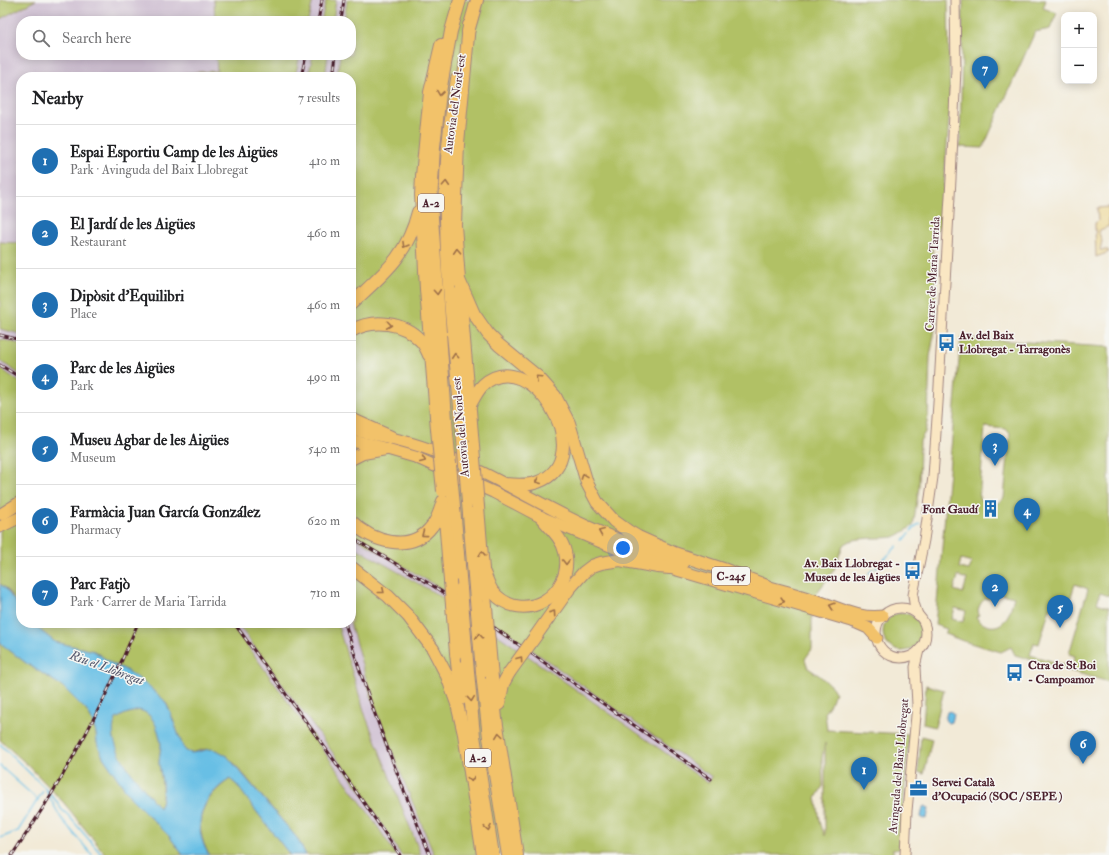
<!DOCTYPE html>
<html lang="en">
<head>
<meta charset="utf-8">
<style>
  body { margin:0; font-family:"IM FELL Double Pica",serif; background:#f6f6f6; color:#202124 }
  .controls { position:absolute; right:12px; top:12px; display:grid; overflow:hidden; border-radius:8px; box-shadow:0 2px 10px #0003 }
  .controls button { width:36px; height:36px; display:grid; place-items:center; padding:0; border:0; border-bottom:1px solid #e0e0e0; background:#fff; color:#202124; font:20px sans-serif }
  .you { position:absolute; left:623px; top:548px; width:14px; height:14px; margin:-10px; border:3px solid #fff; border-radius:50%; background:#1a73e8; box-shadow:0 0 0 6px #1a73e833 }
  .badge { display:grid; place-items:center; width:26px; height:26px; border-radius:50%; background:#1f6fb2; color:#fff; font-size:13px; font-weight:700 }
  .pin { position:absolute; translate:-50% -33px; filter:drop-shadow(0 1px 2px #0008) }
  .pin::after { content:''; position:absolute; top:21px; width:14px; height:12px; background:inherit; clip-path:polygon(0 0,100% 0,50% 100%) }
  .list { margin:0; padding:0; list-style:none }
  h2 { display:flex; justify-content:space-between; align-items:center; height:52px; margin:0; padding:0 16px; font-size:17px }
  h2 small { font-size:13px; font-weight:400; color:#757577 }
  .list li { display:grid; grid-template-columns:26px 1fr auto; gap:12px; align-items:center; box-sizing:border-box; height:72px; padding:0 16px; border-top:1px solid #e0e0e0 }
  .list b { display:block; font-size:15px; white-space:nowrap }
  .list p { margin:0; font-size:13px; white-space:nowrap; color:#757577 }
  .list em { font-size:13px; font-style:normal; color:#757577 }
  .icon { flex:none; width:22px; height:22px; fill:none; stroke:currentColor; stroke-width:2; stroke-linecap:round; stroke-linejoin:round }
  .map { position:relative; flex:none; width:1109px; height:855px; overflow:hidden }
  .search { position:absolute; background:#fff; box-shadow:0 2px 10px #0003; left:16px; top:16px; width:340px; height:44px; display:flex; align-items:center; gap:10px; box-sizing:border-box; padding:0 14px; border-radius:16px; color:#757577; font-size:15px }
  .panel { position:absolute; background:#fff; box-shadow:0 2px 10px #0003; left:16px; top:72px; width:340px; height:556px; border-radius:16px }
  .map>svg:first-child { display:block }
</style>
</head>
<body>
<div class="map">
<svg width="1109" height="855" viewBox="0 0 1109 855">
  <rect width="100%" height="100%" fill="#f6f6f2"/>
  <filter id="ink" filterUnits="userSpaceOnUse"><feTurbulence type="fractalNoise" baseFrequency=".025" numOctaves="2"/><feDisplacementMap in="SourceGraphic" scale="8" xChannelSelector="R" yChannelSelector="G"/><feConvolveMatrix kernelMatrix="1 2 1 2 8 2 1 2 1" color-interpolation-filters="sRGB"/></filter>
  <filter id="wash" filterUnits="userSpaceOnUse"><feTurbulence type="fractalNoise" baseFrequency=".012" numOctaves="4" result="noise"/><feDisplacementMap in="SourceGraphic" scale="16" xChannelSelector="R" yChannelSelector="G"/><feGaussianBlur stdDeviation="0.9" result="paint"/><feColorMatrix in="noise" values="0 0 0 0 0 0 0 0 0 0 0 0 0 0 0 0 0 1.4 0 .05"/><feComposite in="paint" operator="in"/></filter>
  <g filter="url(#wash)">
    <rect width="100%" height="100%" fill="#f2ead7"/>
    <g fill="#cebed1">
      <path d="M36,0h177l1,1 1,20h-194v34h195l1,16 -34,2v4h-162v166l-21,-1v-223z"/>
      <path d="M313,0h13l-5,21h-13z"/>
      <path d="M336,0h11l-3,21h-11z"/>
      <path d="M300,55h13l-5,22h-13z"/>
      <path d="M328,55h12l-3,22h-12z"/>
      <path d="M0,329l21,5v10l-21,-5z"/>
      <path d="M0,361l21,14v8l-21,-15z"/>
      <path d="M351,535l92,55 75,50 194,137 -4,6 -157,-111 -104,-72 -96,-55z"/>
      <path d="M231,623h6l127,172 37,60h-5l-26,-40z"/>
      <path d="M337,623h13l22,76 29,75 33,81h-13l-55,-138z"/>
    </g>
    <g fill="#b1c165" stroke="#7e7048" fill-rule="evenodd">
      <path d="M0,0h36l-36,19z"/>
      <path d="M213,0h100l-5,21h-93l-1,-20z"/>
      <path d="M326,0h10l-3,21h-12z"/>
      <path d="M347,0h601l2,104 -8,109 -3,15 -8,7 3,28 2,61 -6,33 -2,60 -3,15 -5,9 -1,46 -6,39c-6,3 -13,9 -19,11 -13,2 -42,-1 -51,8l-9,25 -18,24 -4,22v33l-7,10 3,9 12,8 12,11 3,5 -3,9 -7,11 2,18 82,4 -9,115 -8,1 3,5h-461l-33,-81 -29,-75 -22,-76h1v-78l96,55 104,72 157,111 4,-6 -194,-137 -75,-50 -92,-55v-458h-14l3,-22h11v-34h-7zM825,743v93l-4,-11 -5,-27 7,-12 -1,-28z"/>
      <path d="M963,0h83l-3,8 14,5 -7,16 -15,3 -52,116 -23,-1z"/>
      <path d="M216,55h84l-5,22h-112v-4l34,-2z"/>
      <path d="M313,55h15l-3,22h-17z"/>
      <path d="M0,242l21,1v91l-21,-5z"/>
      <path d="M961,338l148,9v249l-9,-3 -3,10 12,4v75l-94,-27 -4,-8 -10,5 -38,-11 -18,-7 2,-5 -12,-4zM985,427l21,2 4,5 -6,64 -6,5 -19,-3zM961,559l11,3 -3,8 -10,-2zM958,576l9,3 -4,14 -9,-3zM1075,584l13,5 -19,65 6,2 -3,11 -42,-12 4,-12 5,1 11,-36 16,5zM997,593l17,4c-2,7 -4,16 -8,22 -8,11 -22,9 -30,-2l3,-2 -1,-5c3,-9 6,-13 16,-11zM955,608l11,3 -3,11 -11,-3z"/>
      <path d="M0,339l21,5v31l-21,-14z"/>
      <path d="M0,368l21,15v227l-14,-21 -7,-5z"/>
      <circle cx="902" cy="632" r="19"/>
      <path d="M31,623h200l139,192 26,40h-90l-9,-17 -63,-75 -29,-14 -14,4 -5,-2 -3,-4 -16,-43 -11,-11 -32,-24 -13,-6 -17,-12 -39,-9z"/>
      <path d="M237,623h100l29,94 55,138h-20l-37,-60z"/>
      <path d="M0,643l26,20 36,23 24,24 5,8 5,15 1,10 6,14 28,41 38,38 14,19h-77l-42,-52 -34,-36 -30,-27z"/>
      <path d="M926,685l18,5 -9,37 -12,-3z"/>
      <path d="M139,710c15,3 20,21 22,34 0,6 -2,13 -2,19 2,14 6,32 0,46 -15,-23 -58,-61 -43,-90l9,-5z"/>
      <path d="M921,736l11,3 -8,35 -6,-2z"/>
      <path d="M230,779l7,6 16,22 37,48h-81c-17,-32 -8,-56 21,-76z"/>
    </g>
    <path fill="#eeda9e" stroke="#9c7c64" d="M1109,207v19l-11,5 4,10 -2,9h8l1,2 -13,5 -1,-34 3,-2 -1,-13z"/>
    <g fill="#68bfe5" stroke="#596f88" fill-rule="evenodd">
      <path d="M0,584l6,5 15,21v13h10l24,19 39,9 17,12 13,6 13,8 19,16 8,7 5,9 14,38 3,4 5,2c18,-2 18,-9 36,3l70,82 9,17h-16l-37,-48 -16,-22 -7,-6c-29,18 -39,46 -21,76h-26l-14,-19 -38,-38 -28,-41 -6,-14 -1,-10 -5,-15 -5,-8 -24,-24 -36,-23 -26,-20zM139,710c15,3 20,21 22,34 0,6 -2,13 -2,19 2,14 7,32 0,45 -15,-21 -57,-61 -43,-89l9,-5z"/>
      <path d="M950,711l4,3 -2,8 -4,1 -3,-3 2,-8z"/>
      <path d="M926,806l3,3 -2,9 -3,1 -3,-2 2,-10z"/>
    </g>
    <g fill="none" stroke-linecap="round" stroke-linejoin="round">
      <g stroke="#68bfe5" stroke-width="1.5">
        <path d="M911,531l6,-6 4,-1"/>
        <path d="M904,540l5,-6"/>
        <path d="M876,568l21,-22"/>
        <path d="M869,573l4,-3"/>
        <path d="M0,744l44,43 15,17 2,5 7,6 34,40"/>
        <path d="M0,766l38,34"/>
        <path d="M46,791l15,27 31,37"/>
        <path d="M0,838l18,-7 25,-40"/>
      </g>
    </g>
  </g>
  <g filter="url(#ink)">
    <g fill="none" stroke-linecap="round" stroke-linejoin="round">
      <defs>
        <g id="secondary">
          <circle cx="901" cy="633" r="25"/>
          <path d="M918,615l-4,-12 -1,-8 11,-55 9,-63 5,-74 13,-224 5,-110 -1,-69"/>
          <path d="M905,855l2,-44 10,-106 -2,-38 4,-17"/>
        </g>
        <g id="trunk">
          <path d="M351,430c31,5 61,12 91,24 48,19 93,48 140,70 33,16 68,27 102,39"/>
          <path d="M351,441l22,4 42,12 78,35 48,25 86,36 43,15 182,53 16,7 9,10"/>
          <path d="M0,527l21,-10"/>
          <path d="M759,584c20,5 41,11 62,18 21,7 39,17 62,14"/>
        </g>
        <g id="motorway">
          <path d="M469,25l-11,118 -3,82 4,55 15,34 14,20 11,11 39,32 17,19 14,27 18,60 10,19 17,19 14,10 10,6 36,16 52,17 41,16"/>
          <path d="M468,32l9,-32"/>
          <path d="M457,79c-8,46 -13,93 -11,140 1,74 11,148 17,221"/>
          <path d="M460,292l13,154"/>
          <path d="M351,304c32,-30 56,-47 67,-92"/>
          <path d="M351,331c22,-13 53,-9 70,10 4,4 6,10 8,14"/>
          <path d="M470,405c4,-7 7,-14 13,-20 47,-43 118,73 55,97 -10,4 -22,3 -33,2"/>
          <path d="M351,419l40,18"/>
          <path d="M437,429l-11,-140 -5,-94 1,-19 8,-84 11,-47"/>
          <path d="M447,434l-16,-231 3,-56 6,-55 11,-61 9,-31"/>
          <path d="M351,459l12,-6 23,-4"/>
          <path d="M453,495l8,94"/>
          <path d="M468,502l8,98"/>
          <path d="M444,506l6,75"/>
          <path d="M478,507l8,100"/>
          <path d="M2,514l19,-12"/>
          <path d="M351,521c21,21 60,33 81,5 6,-7 8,-16 11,-25"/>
          <path d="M351,567l37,29 20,20 25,33 14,27 10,28 7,30 19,121"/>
          <path d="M484,573c3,6 5,14 9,19 30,35 82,2 72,-40 -3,-14 -15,-24 -24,-35"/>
          <path d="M530,644l39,-55 15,-17 8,-6 9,-3 19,-3 38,7 12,1"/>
          <path d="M456,653l5,46"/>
          <path d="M467,661l7,75 19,119"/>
          <path d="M482,672l7,65 19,118"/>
          <path d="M492,678l4,41 21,136"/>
          <path d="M499,704l4,-20 6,-11"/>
        </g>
      </defs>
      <use href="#secondary" stroke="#9e8481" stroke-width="11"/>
      <use href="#trunk" stroke="#9e8481" stroke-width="13"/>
      <use href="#motorway" stroke="#9e8481" stroke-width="14"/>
      <use href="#secondary" stroke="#fae7c3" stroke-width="9"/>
      <use href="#trunk" stroke="#f2c26a" stroke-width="11"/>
      <use href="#motorway" stroke="#f2c26a" stroke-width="12"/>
      <defs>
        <g id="rail">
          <path d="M318,21l4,-21"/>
          <path d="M341,21l3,-21"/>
          <path d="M301,77l5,-22"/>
          <path d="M333,77l3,-22"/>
          <path d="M0,335l21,5"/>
          <path d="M0,365l21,13"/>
          <path d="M351,537l79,47 29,19 252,176"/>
          <path d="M234,623l105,144 61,88"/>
          <path d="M345,623c23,79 54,156 85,232"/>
          <path d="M12,855c49,-71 93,-152 126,-232"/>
        </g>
      </defs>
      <use href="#rail" stroke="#4a1f2b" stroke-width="3"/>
      <use href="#rail" stroke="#f6f6f2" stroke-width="1.5" stroke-dasharray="4.5" stroke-linecap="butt"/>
      <defs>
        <g id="motorway-bridge">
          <path d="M437,429l6,62"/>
          <path d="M447,434l6,61"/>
          <path d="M463,440l5,62"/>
          <path d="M473,446l5,61"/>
          <path d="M450,581l6,72"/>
          <path d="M461,589l6,72"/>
          <path d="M476,600l6,72"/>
          <path d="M486,607l6,71"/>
          <path d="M509,673l21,-29"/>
        </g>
      </defs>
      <use href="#motorway-bridge" stroke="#9e8481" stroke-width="14" stroke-linecap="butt"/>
      <use href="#motorway-bridge" stroke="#f2c26a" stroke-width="12"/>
    </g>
    <defs><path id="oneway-chevron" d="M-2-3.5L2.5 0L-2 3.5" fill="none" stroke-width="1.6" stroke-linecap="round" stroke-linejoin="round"/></defs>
    <g stroke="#9e704a">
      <use href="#oneway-chevron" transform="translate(440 93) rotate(98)"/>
      <use href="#oneway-chevron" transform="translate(446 184) rotate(-87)"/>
      <use href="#oneway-chevron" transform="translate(405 245) rotate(120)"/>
      <use href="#oneway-chevron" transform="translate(457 251) rotate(-93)"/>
      <use href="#oneway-chevron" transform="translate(437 292) rotate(86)"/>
      <use href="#oneway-chevron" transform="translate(389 325) rotate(8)"/>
      <use href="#oneway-chevron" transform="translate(455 356) rotate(-95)"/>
      <use href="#oneway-chevron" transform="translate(538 378) rotate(-137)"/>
      <use href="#oneway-chevron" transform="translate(423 460) rotate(23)"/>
      <use href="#oneway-chevron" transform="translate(584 476) rotate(-110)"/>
      <use href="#oneway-chevron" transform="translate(538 481) rotate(158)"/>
      <use href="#oneway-chevron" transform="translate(601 532) rotate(-157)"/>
      <use href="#oneway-chevron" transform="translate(424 534) rotate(143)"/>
      <use href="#oneway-chevron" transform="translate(482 554) rotate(-96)"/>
      <use href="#oneway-chevron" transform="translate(566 562) rotate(90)"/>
      <use href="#oneway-chevron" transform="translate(382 591) rotate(39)"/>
      <use href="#oneway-chevron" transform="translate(782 601) rotate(16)"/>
      <use href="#oneway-chevron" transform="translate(832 606) rotate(-162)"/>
      <use href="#oneway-chevron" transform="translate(553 613) rotate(-55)"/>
      <use href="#oneway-chevron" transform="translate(479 636) rotate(-95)"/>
      <use href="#oneway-chevron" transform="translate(520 659) rotate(-54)"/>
      <use href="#oneway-chevron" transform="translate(471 699) rotate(84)"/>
      <use href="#oneway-chevron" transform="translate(499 735) rotate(-98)"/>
      <use href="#oneway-chevron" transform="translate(471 779) rotate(82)"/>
      <use href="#oneway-chevron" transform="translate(488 828) rotate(81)"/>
    </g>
  </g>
  <defs>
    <symbol id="bus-bare" viewBox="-9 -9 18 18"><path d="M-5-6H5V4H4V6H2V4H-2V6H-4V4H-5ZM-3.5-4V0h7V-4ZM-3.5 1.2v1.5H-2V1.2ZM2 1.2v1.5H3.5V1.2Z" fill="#1f6fb2" stroke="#f6f6f2" stroke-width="2.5" paint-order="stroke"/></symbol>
    <symbol id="building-bare" viewBox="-9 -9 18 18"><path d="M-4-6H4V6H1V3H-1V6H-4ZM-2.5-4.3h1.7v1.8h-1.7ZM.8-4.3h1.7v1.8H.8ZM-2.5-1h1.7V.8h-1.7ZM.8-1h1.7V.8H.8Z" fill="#1f6fb2" stroke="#f6f6f2" stroke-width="2.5" paint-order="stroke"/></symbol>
    <symbol id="office-bare" viewBox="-9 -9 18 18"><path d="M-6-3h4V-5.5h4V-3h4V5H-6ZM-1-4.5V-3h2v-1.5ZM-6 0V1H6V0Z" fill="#1f6fb2" stroke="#f6f6f2" stroke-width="2.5" paint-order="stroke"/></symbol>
  </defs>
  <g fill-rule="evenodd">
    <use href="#bus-bare" x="934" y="330" width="25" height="25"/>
    <use href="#building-bare" x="978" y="496" width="25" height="25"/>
    <use href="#bus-bare" x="900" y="558" width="25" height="25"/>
    <use href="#bus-bare" x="1002" y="660" width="25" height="25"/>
    <use href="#office-bare" x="906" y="776" width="25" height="25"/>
  </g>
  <g text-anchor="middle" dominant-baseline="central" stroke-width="3" stroke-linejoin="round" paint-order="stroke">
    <g fill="#f6f6f2" stroke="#7e6067" stroke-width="1">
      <rect x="418" y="194" width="26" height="18" rx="3"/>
      <rect x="712" y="567" width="38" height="18" rx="3"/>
      <rect x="465" y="749" width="26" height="18" rx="3"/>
    </g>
    <g font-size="11" font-weight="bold" fill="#4a1f2b">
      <text x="431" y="203">A-2</text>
      <text x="731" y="576">C-245</text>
      <text x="478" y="758">A-2</text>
    </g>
    <g font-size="12" fill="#4a1f2b" stroke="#f6f6f2">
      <text transform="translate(455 104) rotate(-82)">Autovia del Nord-est</text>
      <text transform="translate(933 274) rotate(-87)">Carrer de Maria Tarrida</text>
      <text transform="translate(461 427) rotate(-95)">Autovia del Nord-est</text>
      <text transform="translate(899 766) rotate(-85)">Avinguda del Baix Llobregat</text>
    </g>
    <g font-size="12" font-weight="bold" fill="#4a1f2b" stroke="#f6f6f2" text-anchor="start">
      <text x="959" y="335">Av. del Baix<tspan x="959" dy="14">Llobregat - Tarragonès</tspan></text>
      <text x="978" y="509" text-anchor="end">Font Gaudí</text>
      <text x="900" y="563" text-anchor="end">Av. Baix Llobregat -<tspan x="900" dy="14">Museu de les Aigües</tspan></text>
      <text x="1028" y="665">Ctra de St Boi<tspan x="1028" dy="14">- Campoamor</tspan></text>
      <text x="932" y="782">Servei Català<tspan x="932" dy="14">d'Ocupació (SOC / SEPE )</tspan></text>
    </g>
    <g font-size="13" font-style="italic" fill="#54576c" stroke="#f6f6f2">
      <text transform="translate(107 668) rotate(20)">Riu el Llobregat</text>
    </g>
  </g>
</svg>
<div class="controls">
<button>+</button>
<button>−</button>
</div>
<div class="you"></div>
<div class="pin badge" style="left:864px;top:790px">1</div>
<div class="pin badge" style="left:995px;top:607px">2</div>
<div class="pin badge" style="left:995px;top:466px">3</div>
<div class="pin badge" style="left:1027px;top:531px">4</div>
<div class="pin badge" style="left:1060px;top:628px">5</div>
<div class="pin badge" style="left:1083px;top:764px">6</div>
<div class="pin badge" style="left:985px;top:89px">7</div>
<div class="search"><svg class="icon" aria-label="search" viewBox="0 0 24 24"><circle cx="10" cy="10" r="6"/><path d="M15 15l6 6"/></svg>Search here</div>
<section class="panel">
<h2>Nearby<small>7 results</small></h2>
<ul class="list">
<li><span class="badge">1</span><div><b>Espai Esportiu Camp de les Aigües</b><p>Park · Avinguda del Baix Llobregat</p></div><em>410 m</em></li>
<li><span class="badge">2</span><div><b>El Jardí de les Aigües</b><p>Restaurant</p></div><em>460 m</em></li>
<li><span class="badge">3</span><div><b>Dipòsit d'Equilibri</b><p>Place</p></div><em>460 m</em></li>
<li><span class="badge">4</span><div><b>Parc de les Aigües</b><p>Park</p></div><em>490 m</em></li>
<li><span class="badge">5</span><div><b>Museu Agbar de les Aigües</b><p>Museum</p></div><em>540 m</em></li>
<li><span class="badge">6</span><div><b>Farmàcia Juan García González</b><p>Pharmacy</p></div><em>620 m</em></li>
<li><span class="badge">7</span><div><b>Parc Fatjò</b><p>Park · Carrer de Maria Tarrida</p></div><em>710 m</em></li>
</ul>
</section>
</div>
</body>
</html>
